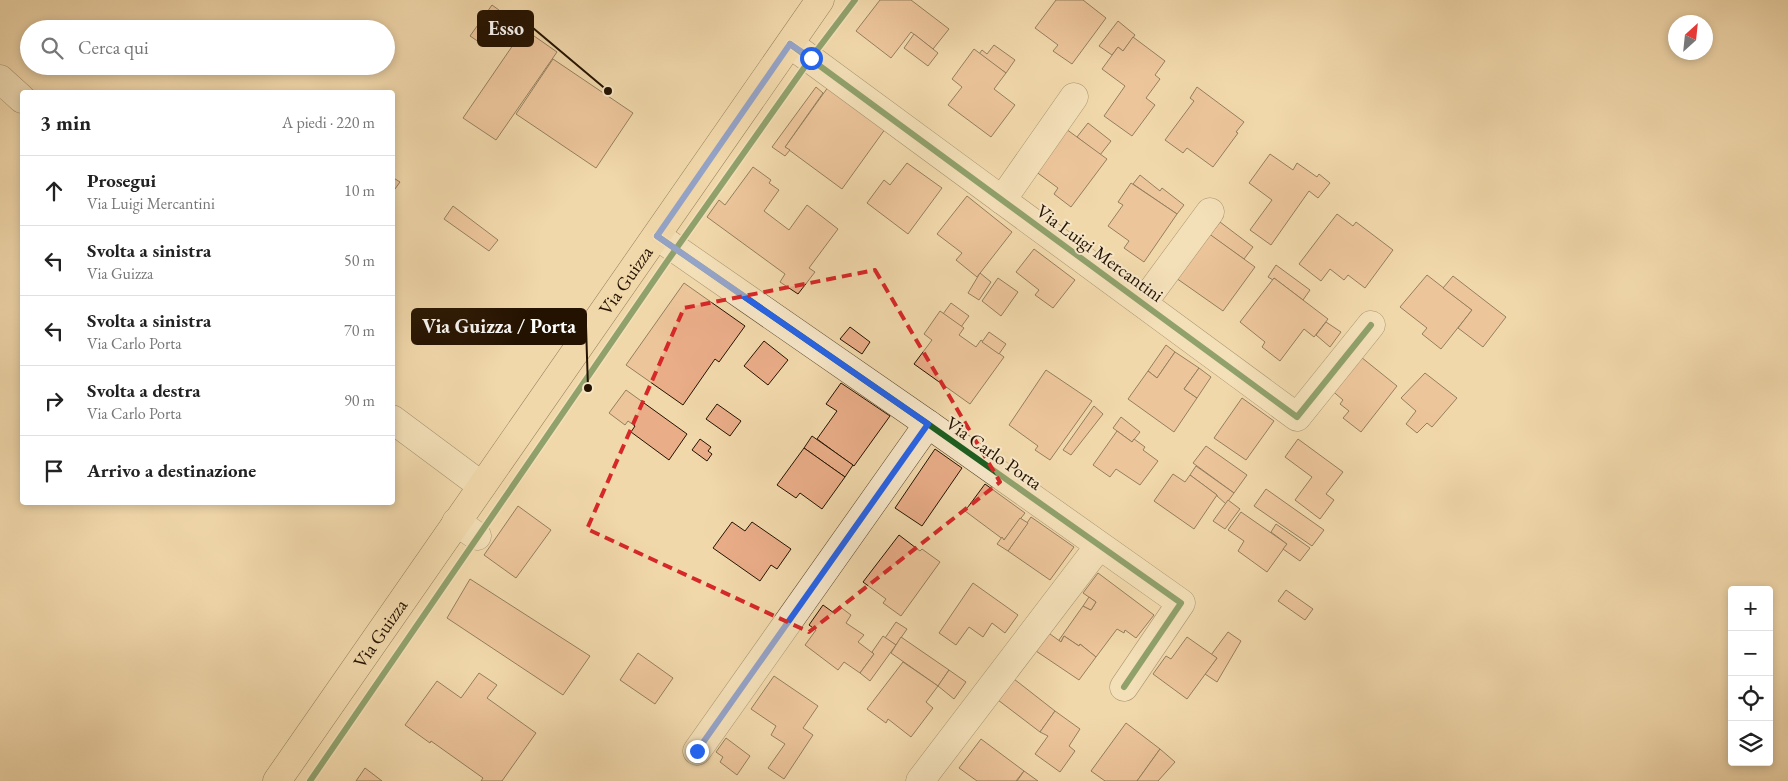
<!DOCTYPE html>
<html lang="it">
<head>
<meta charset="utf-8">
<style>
  body { margin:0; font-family:"EB Garamond",serif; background:#f2f2f2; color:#222 }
  .controls { position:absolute; right:15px; bottom:15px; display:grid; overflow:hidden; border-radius:5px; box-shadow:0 2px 8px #0003 }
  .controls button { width:45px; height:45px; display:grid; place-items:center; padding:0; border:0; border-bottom:1px solid #e0e0e0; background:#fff; color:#222; font:25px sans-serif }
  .compass { position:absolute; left:1668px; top:15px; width:45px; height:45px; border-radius:50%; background:#fff; box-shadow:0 2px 8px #0003; rotate:27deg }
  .stop { position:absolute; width:15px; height:15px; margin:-11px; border:4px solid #2563eb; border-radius:50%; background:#fff }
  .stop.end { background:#2563eb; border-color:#fff; box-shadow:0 1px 5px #0008 }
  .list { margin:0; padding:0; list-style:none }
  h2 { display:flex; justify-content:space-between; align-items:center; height:65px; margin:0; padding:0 20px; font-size:21px }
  h2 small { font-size:16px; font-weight:400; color:#767676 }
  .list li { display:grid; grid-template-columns:32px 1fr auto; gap:15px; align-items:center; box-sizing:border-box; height:70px; padding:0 20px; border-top:1px solid #e0e0e0 }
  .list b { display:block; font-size:19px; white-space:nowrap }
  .list p { margin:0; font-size:16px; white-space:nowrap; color:#767676 }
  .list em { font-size:16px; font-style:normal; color:#767676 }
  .icon { flex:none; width:28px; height:28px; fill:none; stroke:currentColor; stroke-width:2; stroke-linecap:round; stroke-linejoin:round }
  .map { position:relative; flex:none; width:1788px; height:781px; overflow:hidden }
  .search { position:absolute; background:#fff; box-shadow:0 2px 8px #0003; left:20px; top:20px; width:375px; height:55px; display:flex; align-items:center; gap:12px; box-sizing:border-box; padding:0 18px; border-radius:28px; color:#767676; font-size:19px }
  .panel { position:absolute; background:#fff; box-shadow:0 2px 8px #0003; left:20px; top:90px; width:375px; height:415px; border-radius:5px }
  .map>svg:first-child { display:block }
</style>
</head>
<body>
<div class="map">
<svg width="1788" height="781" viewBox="0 0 1788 781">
  <rect width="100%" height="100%" fill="#f1d8ab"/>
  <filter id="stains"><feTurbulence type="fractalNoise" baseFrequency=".004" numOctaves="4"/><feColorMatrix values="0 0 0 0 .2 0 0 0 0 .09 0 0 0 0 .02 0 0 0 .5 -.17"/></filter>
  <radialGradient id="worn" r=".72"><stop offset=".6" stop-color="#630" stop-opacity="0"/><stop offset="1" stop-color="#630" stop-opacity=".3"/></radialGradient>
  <g fill="#e9ad88" stroke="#241200">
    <path d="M880,0h31l38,29 -16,20 -22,-17 -20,26 -35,-27z"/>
    <path d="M1056,0h27l23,18 -34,46 -19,-13 5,-6 -23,-17z"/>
    <path d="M492,5l11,8 -21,31 -12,-8z"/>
    <path d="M1118,21l17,14 -12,16 -5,-4 -6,8 -13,-9z"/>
    <path d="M524,29l33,23 -61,88 -33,-22z"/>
    <path d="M914,34l24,19 -10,13 -24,-18z"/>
    <path d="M1133,37l32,24 -10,14 5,4 -14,19 9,7 -23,31 -28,-20 21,-30 -23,-17 16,-22 5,4z"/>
    <path d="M994,45l21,15 -9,13 -27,-19 3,-4 5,4z"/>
    <path d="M974,49l32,24 -12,16 21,16 -24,32 -43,-32 14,-18 -10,-8z"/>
    <path d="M553,59l80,54 -37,55 -80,-54z"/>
    <path d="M831,83l57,42 -46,64 -57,-42z"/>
    <path d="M816,87l7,6 -38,54 5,3 -5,6 -13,-9z"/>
    <path d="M1197,87l47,35 -8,10 2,1 -25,34 -26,-19 -4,5 -18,-13 29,-39 -4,-3z"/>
    <path d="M1088,123l23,18 -11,14 -23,-18z"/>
    <path d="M1066,129l41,30 -36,48 -17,-13 4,-6 -23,-17z"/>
    <path d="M1270,154l23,16 4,-7 20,14 2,-3 11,9 -12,15 -9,-7 -38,54 -21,-15 22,-30 -23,-17z"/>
    <path d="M907,163l35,25 -34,46 -41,-31 17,-23 6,5z"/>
    <path d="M753,167l18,13 -2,3 10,7 -15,21 25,19 18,-25 31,24 -29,39 6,4 -17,22 -18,-12 5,-8 -78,-57 12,-17 6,5z"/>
    <path d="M1140,175l20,16 2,-3 22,17 -7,9 -44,-30z"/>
    <path d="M392,177l8,5 -8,11z"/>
    <path d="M1131,183l46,31 -33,48 -20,-14 5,-7 -21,-15 15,-21 -5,-3z"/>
    <path d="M967,196l45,36 -35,45 -21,-17 6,-7 -25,-19z"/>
    <path d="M453,206l45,34 -9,11 -45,-32z"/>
    <path d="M1337,214l16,12 3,-4 37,28 -28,38 -17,-13 -4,5 -14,-11 -9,12 -22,-17z"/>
    <path d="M1220,222l33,25 -9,12 -34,-24z"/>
    <path d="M1208,233l47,34 -32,44 -47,-33z"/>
    <path d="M1034,249l41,31 -22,28 -18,-13 4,-5 -23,-18z"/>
    <path d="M1276,265l34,25 -7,10 -29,-22 -1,2 -5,-3z"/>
    <path d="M980,273l11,9 -12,18 -11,-7z"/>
    <path d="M1427,275l45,35 -31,39 -19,-15 5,-6 -27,-21z"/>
    <path d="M1453,276l53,41 -23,30 -25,-19 14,-18 -29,-22z"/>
    <path d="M998,278l20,14 -17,24 -19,-15z"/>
    <path d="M1274,278l54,41 -14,18 -10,-8 -24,32 -18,-14 3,-5 -25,-20z"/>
    <path d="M684,283l61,43 -26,36 -4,-3 -32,46 -57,-40z"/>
    <path d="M951,303l18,13 -8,11 -18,-13z"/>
    <path d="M940,311l24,17 -5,7 17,12 5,-7 23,17 -34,47 -56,-40 18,-24 -8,-6z"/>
    <path d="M1326,322l15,10 -11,15 -14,-12z"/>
    <path d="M850,327l20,15 -8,12 -22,-15z"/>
    <path d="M989,332l17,12 -7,10 -17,-12z"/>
    <path d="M764,341l24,19 -20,25 -24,-19z"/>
    <path d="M1166,345l9,7 -18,26 -9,-7z"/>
    <path d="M1175,352l24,16 -15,21 13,9 -23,34 -46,-33 20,-28 9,7z"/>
    <path d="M1356,353l41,33 -36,46 -18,-14 6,-7 -9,-7 3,-4 -14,-12z"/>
    <path d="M1199,368l12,9 -14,21 -13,-9z"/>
    <path d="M1046,370l46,31 -42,59 -15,-10 3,-4 -29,-21z"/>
    <path d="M1425,373l32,25 -25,29 -5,-4 -10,10 -11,-9 10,-13 -15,-13z"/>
    <path d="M841,383l49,33 -36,50 -37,-27 20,-28 -11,-7z"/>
    <path d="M626,390l61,44 -18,26 -38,-28 4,-6 -7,-5 -3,4 -16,-12z"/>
    <path d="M1242,398l32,23 -28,39 -32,-22z"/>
    <path d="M717,404l24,17 -11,15 -24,-17z"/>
    <path d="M1094,406l9,8 -32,41 -8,-5z"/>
    <path d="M1121,417l19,15 -8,10 -19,-14z"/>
    <path d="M1117,431l15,11 2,-3 11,8 -2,3 15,11 -18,24 -24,-16 -6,8 -17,-12z"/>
    <path d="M812,436l41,29 -8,12 -41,-29z"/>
    <path d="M700,439l11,8 -3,4 4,3 -5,7 -15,-11z"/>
    <path d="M1298,439l45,33 -17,22 8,6 -14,19 -25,-19 17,-23 -27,-20z"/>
    <path d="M1206,446l41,29 -13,18 -41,-30z"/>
    <path d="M804,448l41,29 -23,32 -22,-16 -4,5 -19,-13z"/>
    <path d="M935,449l27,19 -40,58 -27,-18z"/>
    <path d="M1196,466l38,27 -8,11 -9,-8v-1l-27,-20z"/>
    <path d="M1173,474l12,8 5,-7 27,20 -23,34 -40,-28z"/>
    <path d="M985,484l40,29 -21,27 -39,-29z"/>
    <path d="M1266,489l58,41 -12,16 -58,-40z"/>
    <path d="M1228,500l12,9 -15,20 -12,-8z"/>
    <path d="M518,506l33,24 -35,48 -32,-23z"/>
    <path d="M1241,512l46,32 -20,28 -29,-21 6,-10 -16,-11z"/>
    <path d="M1031,517l43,30 -24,33 -42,-29z"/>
    <path d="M1020,518l8,5 -20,28 -11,-7 5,-7 2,3z"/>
    <path d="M732,522l13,9 7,-9 39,27 -14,20 -6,-4 -11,16 -47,-33z"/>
    <path d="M1276,524l34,24 -10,13 -17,-12 4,-5 -16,-12z"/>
    <path d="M899,535l21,16 2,-2 18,13 -39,54 -18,-13 3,-4 -23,-17z"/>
    <path d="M1098,573l56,42 -18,23 -11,-8 -1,3 -7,-4 -21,28 -16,-13 -1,2 -15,-10 -3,6 -2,-2 24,-34 8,4 5,-8 -13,-9z"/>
    <path d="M470,579l120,77 -27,39 -116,-77z"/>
    <path d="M973,583l45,32 -13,18 -13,-10 -9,14 -14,-10 -13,18 -17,-12z"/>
    <path d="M1286,590l27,19 -8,11 -27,-19z"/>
    <path d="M1089,597l7,5 -5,8 -8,-4z"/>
    <path d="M823,605l11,8 5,-7 12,9 -5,8 18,12 -6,7 16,12 -14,19 -16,-11 -6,8 -33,-25 11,-15 -7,-5z"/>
    <path d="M896,622l11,7 -11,16 -11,-7z"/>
    <path d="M1046,631l15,11 3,-6 15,10 1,-2 16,13 -17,23 -46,-31z"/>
    <path d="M1228,632l13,9 -24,41 -12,-8 12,-16 -6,-3z"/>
    <path d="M883,636l13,9 -26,36 -10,-8 14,-19 -2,-2z"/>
    <path d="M901,637l48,33 -11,16 -47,-33z"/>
    <path d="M1187,637l30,21 -30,41 -34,-25 13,-18 5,3z"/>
    <path d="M638,653l35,25 -18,26 -35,-24z"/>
    <path d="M903,662l35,24 -12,16 7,6 -22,29 -23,-18 -2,4 -19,-14z"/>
    <path d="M949,670l17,12 -12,17 -16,-13z"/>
    <path d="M479,673l18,12 -10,13 49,35 -34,48h-21l2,-3 -52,-37 -1,2 -25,-18 32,-44 24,17z"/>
    <path d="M774,676l44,30 -15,22 10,7 -29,44 -16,-11 17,-24 -14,-9 5,-9 -25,-17z"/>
    <path d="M1014,679l41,32 -15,21 -42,-32z"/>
    <path d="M1055,711l25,18 -11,17 6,5 -15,21 -25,-18 13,-18 -8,-4z"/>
    <path d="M1126,723l34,26 -23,32h-32l-14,-10z"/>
    <path d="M726,738l24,18 -13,19 -17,-13 3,-5 -7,-5z"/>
    <path d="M981,739l43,32 -8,10h-39l-18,-13z"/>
    <path d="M1160,749l15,13 -17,19h-21z"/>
    <path d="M365,768l17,13h-26z"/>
    <path d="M1024,771l14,10h-21z"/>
  </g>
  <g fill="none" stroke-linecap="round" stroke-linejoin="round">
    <defs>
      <g id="minor">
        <path d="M790,44l507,373 74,-92"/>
        <path d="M0,79l22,20"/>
        <path d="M1002,200l72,-103"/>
        <path d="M657,236l271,188 253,179 -57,84"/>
        <path d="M1143,303l67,-91"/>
        <path d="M392,419l90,67"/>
        <path d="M456,522l21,14"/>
        <path d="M697,751l231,-327"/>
        <path d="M920,781l179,-235"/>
      </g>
      <g id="major">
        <path id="s1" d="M277,781l543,-781"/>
      </g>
    </defs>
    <use href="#minor" stroke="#57442b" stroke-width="29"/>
    <use href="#major" stroke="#241200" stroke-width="29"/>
    <use href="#minor" stroke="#f6e6c8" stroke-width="28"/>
    <use href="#major" stroke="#f1d8ab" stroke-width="28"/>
    <defs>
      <g id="cycleway">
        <path d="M790,44l507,373 74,-92"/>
        <path d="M657,236l271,188 253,179 -57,84"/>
        <path d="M310,781l356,-518 145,-205 44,-58"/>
      </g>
    </defs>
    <use href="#cycleway" stroke="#f6e6c8" stroke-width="9"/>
    <use href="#cycleway" stroke="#1b5e20" stroke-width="6"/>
  </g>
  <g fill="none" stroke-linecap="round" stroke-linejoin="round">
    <path stroke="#2563eb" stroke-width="6" d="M697,751l231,-327 -271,-188 133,-192 21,14"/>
  </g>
  <path d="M0 0H1788V781H0ZM875,270l125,212 -191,150 -222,-103 97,-221z" fill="#f1d8ab" fill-opacity=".55" fill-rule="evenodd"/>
  <path fill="none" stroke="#d62828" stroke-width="4" stroke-dasharray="10 6" stroke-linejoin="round" d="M875,270l125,212 -191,150 -222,-103 97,-221z"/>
  <g text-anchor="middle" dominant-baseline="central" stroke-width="4" stroke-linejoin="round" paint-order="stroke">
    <g font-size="19" fill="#241200" stroke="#f6e6c8">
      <text transform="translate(1100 253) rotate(36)">Via Luigi Mercantini</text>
      <text stroke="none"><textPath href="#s1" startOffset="610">Via Guizza</textPath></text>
      <text transform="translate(994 453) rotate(35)">Via Carlo Porta</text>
      <text stroke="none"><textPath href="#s1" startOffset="180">Via Guizza</textPath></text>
    </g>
  </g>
  <path fill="none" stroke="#241200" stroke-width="2" d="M608 91L533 28M588 388L586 326"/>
  <g fill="#241200" stroke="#f6e6c8" stroke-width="2">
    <circle cx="608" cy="91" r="5"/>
    <circle cx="588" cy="388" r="5"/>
  </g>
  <g fill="#241200" stroke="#241200" stroke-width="2">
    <rect x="478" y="11" width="55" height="35" rx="5"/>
    <rect x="412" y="309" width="174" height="35" rx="5"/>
  </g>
  <g font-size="20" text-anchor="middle" font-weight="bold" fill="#fff">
    <text x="506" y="35">Esso</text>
    <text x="499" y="333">Via Guizza / Porta</text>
  </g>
  <rect width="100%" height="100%" filter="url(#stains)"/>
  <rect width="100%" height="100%" fill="url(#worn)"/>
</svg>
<div class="controls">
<button>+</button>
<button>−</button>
<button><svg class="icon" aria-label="locate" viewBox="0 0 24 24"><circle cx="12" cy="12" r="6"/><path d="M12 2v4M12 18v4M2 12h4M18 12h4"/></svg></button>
<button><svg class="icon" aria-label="layers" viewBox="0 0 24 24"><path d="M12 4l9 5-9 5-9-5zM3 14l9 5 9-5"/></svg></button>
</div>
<svg class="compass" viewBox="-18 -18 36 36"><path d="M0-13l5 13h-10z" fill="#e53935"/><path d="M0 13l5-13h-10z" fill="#767676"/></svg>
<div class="stop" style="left:811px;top:58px"></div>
<div class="stop end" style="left:697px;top:751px"></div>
<div class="search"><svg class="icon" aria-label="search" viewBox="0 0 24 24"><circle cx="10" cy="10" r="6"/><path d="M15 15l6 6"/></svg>Cerca qui</div>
<section class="panel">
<h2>3 min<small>A piedi · 220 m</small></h2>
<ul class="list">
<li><svg class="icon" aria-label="ahead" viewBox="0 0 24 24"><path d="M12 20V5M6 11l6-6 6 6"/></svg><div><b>Prosegui</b><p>Via Luigi Mercantini</p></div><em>10 m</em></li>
<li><svg class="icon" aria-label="left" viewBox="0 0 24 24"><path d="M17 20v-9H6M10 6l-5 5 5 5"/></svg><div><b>Svolta a sinistra</b><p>Via Guizza</p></div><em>50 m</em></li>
<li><svg class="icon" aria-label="left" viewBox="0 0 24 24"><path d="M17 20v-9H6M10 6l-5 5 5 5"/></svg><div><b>Svolta a sinistra</b><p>Via Carlo Porta</p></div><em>70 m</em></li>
<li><svg class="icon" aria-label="right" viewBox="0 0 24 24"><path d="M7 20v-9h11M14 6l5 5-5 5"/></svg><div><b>Svolta a destra</b><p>Via Carlo Porta</p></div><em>90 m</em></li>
<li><svg class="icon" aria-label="arrive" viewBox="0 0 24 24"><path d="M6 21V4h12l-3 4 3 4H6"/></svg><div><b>Arrivo a destinazione</b></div></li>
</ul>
</section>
</div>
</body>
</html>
